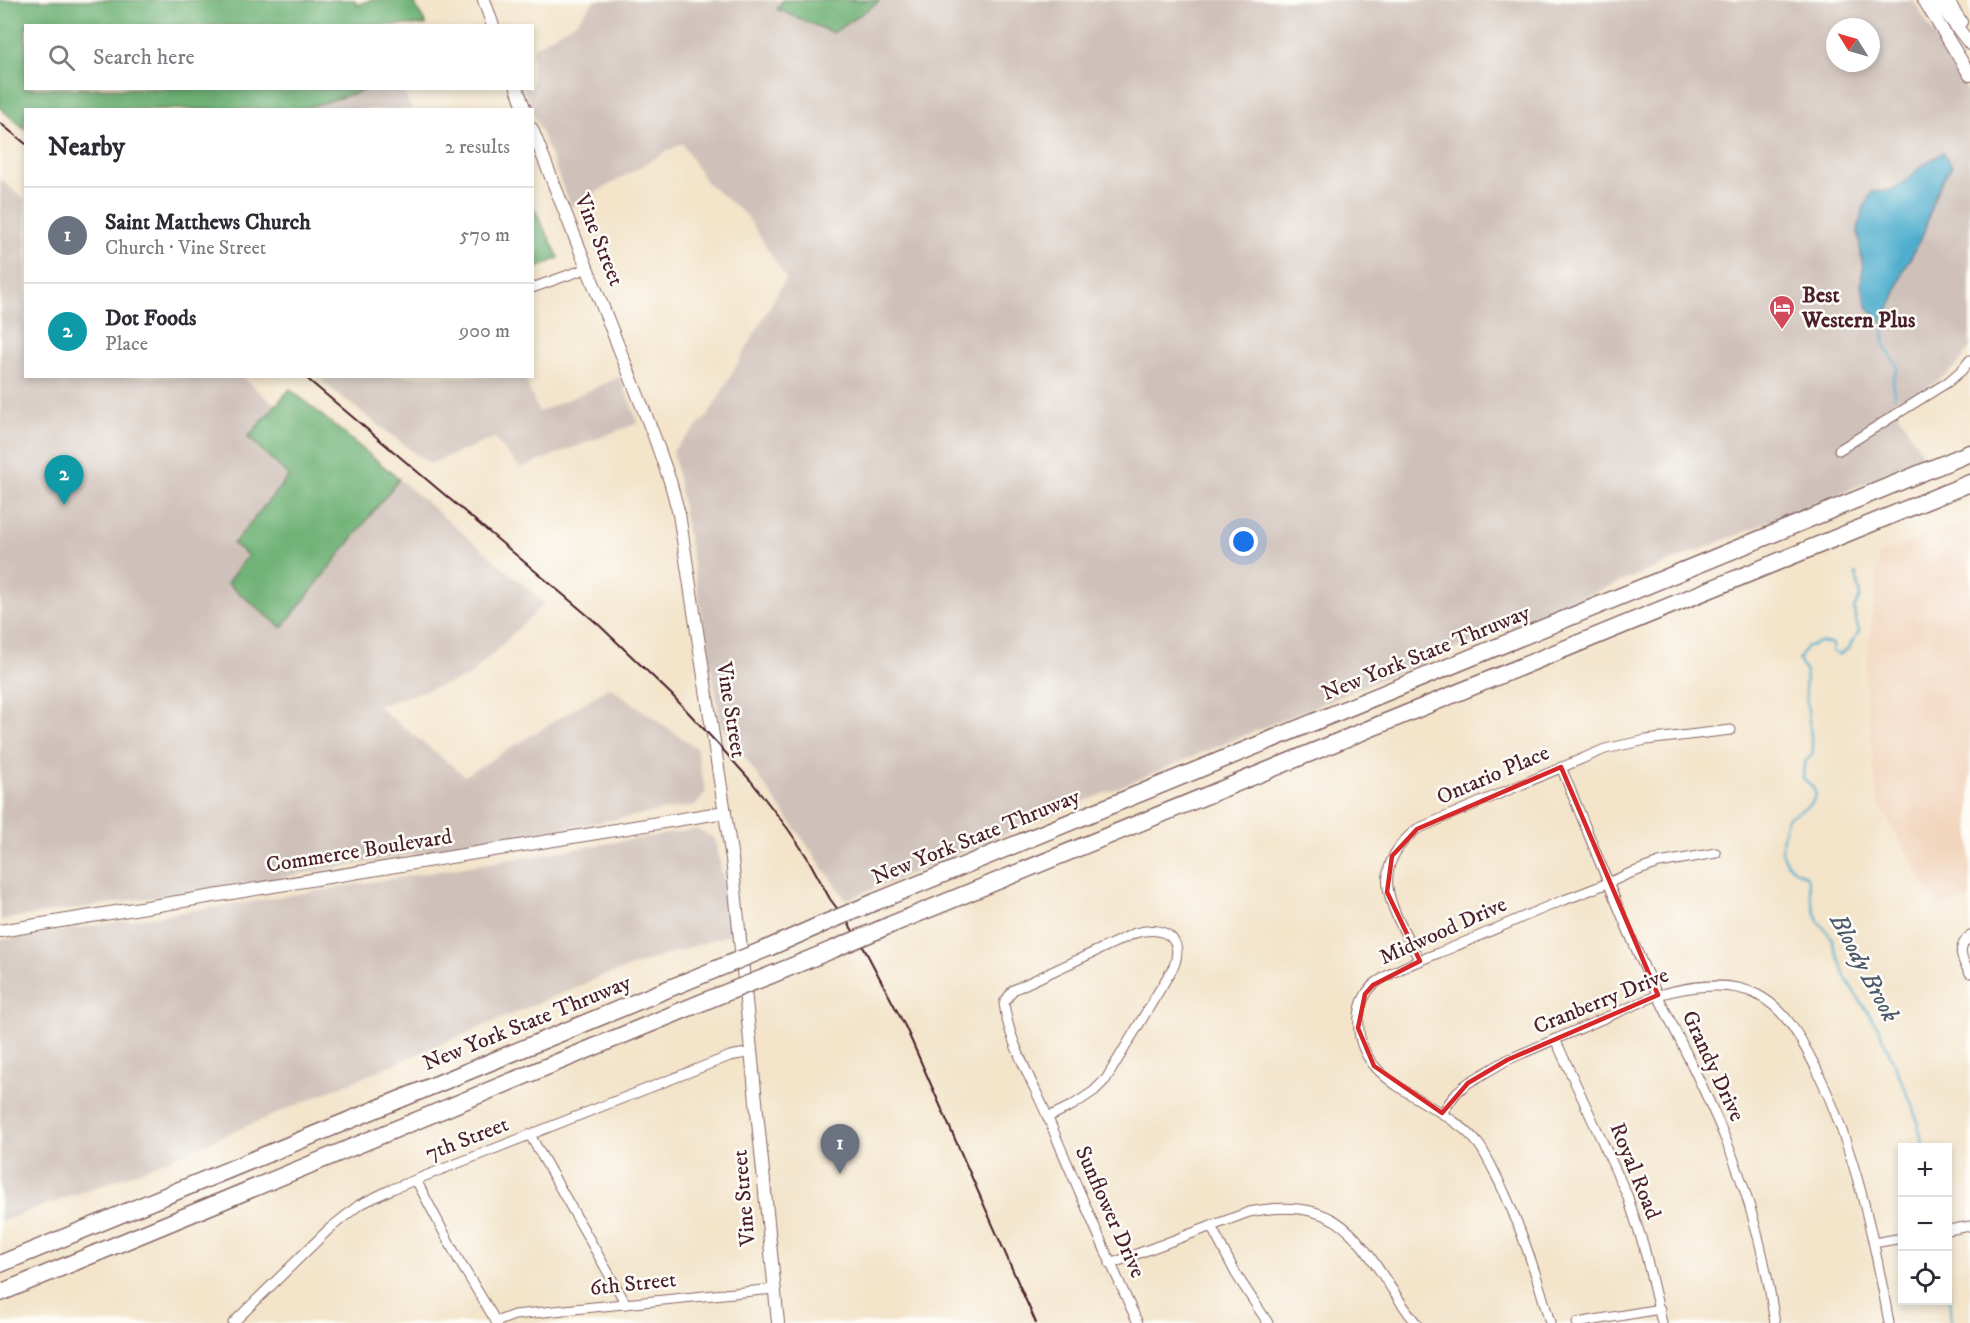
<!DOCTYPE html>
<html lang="en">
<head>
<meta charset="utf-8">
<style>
  body { margin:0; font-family:"IM FELL DW Pica",serif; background:#f2f2f3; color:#2b2b33 }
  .controls { position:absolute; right:18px; bottom:18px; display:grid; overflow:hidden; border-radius:0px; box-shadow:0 3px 9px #0003 }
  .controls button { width:54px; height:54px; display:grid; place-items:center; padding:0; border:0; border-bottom:2px solid #e1e1e2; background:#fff; color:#2b2b33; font:30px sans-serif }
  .compass { position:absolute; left:1826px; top:18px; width:54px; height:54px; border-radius:50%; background:#fff; box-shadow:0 3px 9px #0003; rotate:307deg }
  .you { position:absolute; left:1244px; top:542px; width:21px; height:21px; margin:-15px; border:4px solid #fff; border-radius:50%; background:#1a73e8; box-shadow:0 0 0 9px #1a73e833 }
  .badge { display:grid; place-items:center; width:39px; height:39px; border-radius:50%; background:#d1495b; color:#fff; font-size:20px; font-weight:700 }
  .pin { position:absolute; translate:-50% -50px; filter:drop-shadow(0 2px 3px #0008) }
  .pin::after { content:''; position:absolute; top:32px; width:21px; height:18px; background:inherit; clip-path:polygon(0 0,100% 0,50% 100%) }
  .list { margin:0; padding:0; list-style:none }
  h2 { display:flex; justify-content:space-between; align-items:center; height:78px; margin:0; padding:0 24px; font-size:26px }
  h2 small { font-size:20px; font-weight:400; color:#7c7c81 }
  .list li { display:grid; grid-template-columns:39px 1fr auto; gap:18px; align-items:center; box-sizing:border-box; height:96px; padding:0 24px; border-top:2px solid #e1e1e2 }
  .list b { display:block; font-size:22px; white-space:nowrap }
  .list p { margin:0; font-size:20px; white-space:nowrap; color:#7c7c81 }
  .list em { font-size:20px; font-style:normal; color:#7c7c81 }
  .icon { flex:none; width:33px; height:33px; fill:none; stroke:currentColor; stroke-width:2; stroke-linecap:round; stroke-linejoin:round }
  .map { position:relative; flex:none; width:1970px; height:1323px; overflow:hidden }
  .search { position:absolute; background:#fff; box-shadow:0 3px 9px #0003; left:24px; top:24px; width:510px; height:66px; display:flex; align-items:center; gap:15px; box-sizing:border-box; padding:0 21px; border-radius:0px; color:#7c7c81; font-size:22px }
  .panel { position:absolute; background:#fff; box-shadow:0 3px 9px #0003; left:24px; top:108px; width:510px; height:270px; border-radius:0px }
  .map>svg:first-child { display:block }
</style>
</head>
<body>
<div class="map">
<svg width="1970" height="1323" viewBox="0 0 1970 1323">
  <rect width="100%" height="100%" fill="#fdfcf7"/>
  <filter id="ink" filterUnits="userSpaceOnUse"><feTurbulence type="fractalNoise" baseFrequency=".0167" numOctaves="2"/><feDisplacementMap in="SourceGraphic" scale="12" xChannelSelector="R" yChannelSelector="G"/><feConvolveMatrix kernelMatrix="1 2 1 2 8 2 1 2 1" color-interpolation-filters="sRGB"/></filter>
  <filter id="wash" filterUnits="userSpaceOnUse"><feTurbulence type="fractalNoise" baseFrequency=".008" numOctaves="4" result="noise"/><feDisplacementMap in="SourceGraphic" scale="24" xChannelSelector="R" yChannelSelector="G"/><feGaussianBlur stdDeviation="1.35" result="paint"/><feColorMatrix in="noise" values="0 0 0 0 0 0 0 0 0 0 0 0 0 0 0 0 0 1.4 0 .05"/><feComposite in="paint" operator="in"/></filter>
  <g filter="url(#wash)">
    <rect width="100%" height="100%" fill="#f3e4ca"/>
    <path fill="#f2d5bd" d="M1970,518v379l-32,10 -61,-107 -12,-119 14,-126z"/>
    <g fill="#cfc1ba" fill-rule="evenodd">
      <path d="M595,0h188l-6,9 100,-6 2,-3h1034l57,94v253l-14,20 -24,18 -38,21 30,51 -51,23 -473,191 -554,229 -125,-176 -48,-274 35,-34 78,-138 -39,-62 -41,-34 -24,-39 -111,64 -47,-118 8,-1 1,-40 43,-26zM1835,27h36v36h-36z"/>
      <path d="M368,88l34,1 10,20 -109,1z"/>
      <path d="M0,179l25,21 1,176 215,1 35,28 -28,32 41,39 -56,68 15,11 -20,28 54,44 117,-148 146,124 -77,74 -91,29 88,70 145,-89 86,61 10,44 -10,13 -442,77 -254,38z"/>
      <path d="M332,376l192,1 15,35 81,-35 18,46 -118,45 -26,-30 -65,26 -108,-83z"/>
      <path d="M697,829l18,9 19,95 -134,44 -457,193 -143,52v-282l267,-41z"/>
    </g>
    <g fill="#6fb277" stroke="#5c6851" stroke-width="1.5">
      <path d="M0,0h355l2,5 13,-5h43l13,25 -400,1v62l342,1 -65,20 -277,1 -1,19 -25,-21z"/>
      <path d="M783,0h96l-2,3 -44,30 -56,-24z"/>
      <path d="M532,204l27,54 -26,12h-1z"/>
      <path d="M290,389l109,90 -117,149 -55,-45 21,-28 -15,-11 56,-68 -41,-39z"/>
    </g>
    <path fill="#50aece" stroke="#4d667c" stroke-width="1.5" d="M1943,152l9,15c-17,18 -21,44 -29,67 -4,12 -12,22 -18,33 -8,19 -12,38 -23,55l-14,-14 -7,-24 2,-16 -5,-37 5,-23 9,-16c32,0 29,-10 50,-26 7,-5 14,-9 21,-14z"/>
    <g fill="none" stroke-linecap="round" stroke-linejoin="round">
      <g stroke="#50aece" stroke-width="2">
        <path d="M1882,322l3,25 12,19v5l-4,7 1,19"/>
        <path d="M1856,574l4,22 -6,13 1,8 4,14 -11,18 -9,6 -7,-4v-7l-12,-2 -14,5 -7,13 7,13 -1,15 8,64 -9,12 -1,14 9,8 4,8 -5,10 -24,14c-3,15 -11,36 3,48 4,5 12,7 17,11l7,34 5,11 12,15 15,42 33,50 35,80 10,39"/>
        <path d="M1948,1282l3,41"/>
      </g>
    </g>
  </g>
  <g filter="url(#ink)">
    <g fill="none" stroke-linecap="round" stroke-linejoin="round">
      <defs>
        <g id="street">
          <path d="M532,288l56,-20"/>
          <path d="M1839,450l109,-68 14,-12 8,-10"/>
          <path d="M1561,767c28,67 54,136 84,202 27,57 57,112 80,169 25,59 41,122 50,185"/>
          <path d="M1970,936c-14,12 -9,23 0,37"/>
          <path d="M1420,961c-25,-48 -57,-90 -3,-132l188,-80 41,-9 85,-10"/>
          <path d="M1555,1039l72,156 17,52 18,76"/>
          <path d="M1442,1113l15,-21 11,-9 39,-23 151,-65c28,-8 69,-15 98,-1 31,15 46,47 61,76 38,81 57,166 72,253"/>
          <path d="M1048,1117l25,-12 21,-14 12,-12 68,-113c11,-31 -13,-40 -39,-33l-122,57 -9,13c4,38 29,79 44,115 29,68 58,137 90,205"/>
          <path d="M530,1135l96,169"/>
          <path d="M416,1180l42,79 39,64"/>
          <path d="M1211,1226l25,48 32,49"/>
          <path d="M1948,1230l22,-4"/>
          <path d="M1874,1243l28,-5"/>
          <path d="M1110,1264l139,-52c105,-21 114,44 167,111"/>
          <path d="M496,1322l18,-7 260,-26"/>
          <path d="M233,1323l96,-94 30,-24 33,-16 338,-133 22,-4"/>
          <path d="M1550,1323c-12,-44 -26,-87 -45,-129 -8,-16 -15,-33 -25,-48 -34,-47 -128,-58 -121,-129 1,-13 7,-28 18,-35 20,-14 52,-25 74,-34 38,-16 75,-33 113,-48 22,-8 43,-16 64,-26l31,-11 57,-10"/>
          <path d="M1577,1323l83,-14"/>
        </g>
        <g id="secondary">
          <path d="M484,0l9,26"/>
          <path d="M1924,0l46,75"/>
          <path d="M1936,0l34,44"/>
          <path d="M1947,0l14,22"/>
          <path d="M517,88l8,22"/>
          <path d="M532,129l122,307 16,45 9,33 53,345 46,464"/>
          <path d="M0,931l725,-119"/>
        </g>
        <g id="highway">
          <path d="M875,902l1095,-449"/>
          <path d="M890,925l1080,-442"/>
          <path d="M768,948l50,-22"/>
          <path d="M771,975l63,-26"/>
          <path d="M0,1264l714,-294"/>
          <path d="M0,1293l715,-296"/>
        </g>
      </defs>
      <use href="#street" stroke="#856463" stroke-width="11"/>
      <use href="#secondary" stroke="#856463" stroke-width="14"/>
      <use href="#highway" stroke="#856463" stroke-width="19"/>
      <use href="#street" stroke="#fff" stroke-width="9"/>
      <use href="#secondary" stroke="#fff" stroke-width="12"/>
      <use href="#highway" stroke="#fff" stroke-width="16"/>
      <g stroke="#4a1f2b" stroke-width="2">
        <path d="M0,123l26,21"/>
        <path d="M304,376l295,249 72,69 44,47 36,40 37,48 19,28 23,42 18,24 17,27 41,78 130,295"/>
      </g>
      <defs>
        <g id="highway-bridge">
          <path d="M818,926l57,-24"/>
          <path d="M834,949l56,-24"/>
          <path d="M714,970l54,-22"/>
          <path d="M715,997l56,-22"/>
        </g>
      </defs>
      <use href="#highway-bridge" stroke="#856463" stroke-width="19" stroke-linecap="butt"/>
      <use href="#highway-bridge" stroke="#fff" stroke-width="16"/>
    </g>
  </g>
  <path fill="none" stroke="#d62828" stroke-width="4.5" stroke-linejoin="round" d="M1561,767l97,228 -151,65 -39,23 -26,30 -68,-47 -16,-38 7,-34 8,-9 47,-24 -33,-69 5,-36 25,-27z"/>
  <defs>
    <symbol id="hotel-pin" viewBox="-11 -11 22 30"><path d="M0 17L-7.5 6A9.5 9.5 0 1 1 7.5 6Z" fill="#d1495b" stroke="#fdfcf7"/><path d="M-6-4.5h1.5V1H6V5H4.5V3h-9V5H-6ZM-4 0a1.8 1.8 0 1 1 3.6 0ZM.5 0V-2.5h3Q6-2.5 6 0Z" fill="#fff"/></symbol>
  </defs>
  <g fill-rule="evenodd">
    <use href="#hotel-pin" x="1767" y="293" width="30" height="40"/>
  </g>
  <g text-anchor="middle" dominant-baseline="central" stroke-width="5" stroke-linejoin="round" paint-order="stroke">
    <g font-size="22" fill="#4a1f2b" stroke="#fdfcf7">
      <text transform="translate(599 240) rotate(68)">Vine Street</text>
      <text transform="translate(1426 653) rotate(-22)">New York State Thruway</text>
      <text transform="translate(731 710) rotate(81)">Vine Street</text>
      <text transform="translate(1493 775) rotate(-23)">Ontario Place</text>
      <text transform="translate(976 837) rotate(-22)">New York State Thruway</text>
      <text transform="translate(359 851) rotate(-9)">Commerce Boulevard</text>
      <text transform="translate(1443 931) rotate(-24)">Midwood Drive</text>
      <text transform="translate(1601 1001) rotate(-22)">Cranberry Drive</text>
      <text transform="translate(527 1023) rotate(-22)">New York State Thruway</text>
      <text transform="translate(1713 1066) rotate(65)">Grandy Drive</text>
      <text transform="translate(467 1139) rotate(-21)">7th Street</text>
      <text transform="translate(1635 1171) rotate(68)">Royal Road</text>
      <text transform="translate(744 1198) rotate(-95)">Vine Street</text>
      <text transform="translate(1110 1212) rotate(66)">Sunflower Drive</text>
      <text transform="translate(633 1284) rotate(-6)">6th Street</text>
    </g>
    <g font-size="22" font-weight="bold" fill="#4a1f2b" stroke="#fdfcf7" text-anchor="start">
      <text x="1802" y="295">Best<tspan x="1802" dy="25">Western Plus</tspan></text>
    </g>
    <g font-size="24" font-style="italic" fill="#4c586c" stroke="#fdfcf7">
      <text transform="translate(1864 968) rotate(62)">Bloody Brook</text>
    </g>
  </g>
</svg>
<div class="controls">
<button>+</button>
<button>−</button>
<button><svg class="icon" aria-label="locate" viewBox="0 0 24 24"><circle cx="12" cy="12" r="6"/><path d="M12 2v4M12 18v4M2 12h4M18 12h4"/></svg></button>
</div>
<svg class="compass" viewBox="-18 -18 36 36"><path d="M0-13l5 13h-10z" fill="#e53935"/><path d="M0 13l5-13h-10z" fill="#7c7c81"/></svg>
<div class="you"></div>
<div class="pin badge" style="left:840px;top:1174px;background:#6b7280">1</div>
<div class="pin badge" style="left:64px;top:505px;background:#0f9aa8">2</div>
<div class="search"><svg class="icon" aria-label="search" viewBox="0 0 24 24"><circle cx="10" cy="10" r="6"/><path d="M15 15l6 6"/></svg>Search here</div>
<section class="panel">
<h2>Nearby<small>2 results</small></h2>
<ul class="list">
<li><span class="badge" style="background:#6b7280">1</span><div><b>Saint Matthews Church</b><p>Church · Vine Street</p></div><em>570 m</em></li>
<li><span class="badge" style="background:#0f9aa8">2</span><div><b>Dot Foods</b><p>Place</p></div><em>900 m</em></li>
</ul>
</section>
</div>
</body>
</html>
